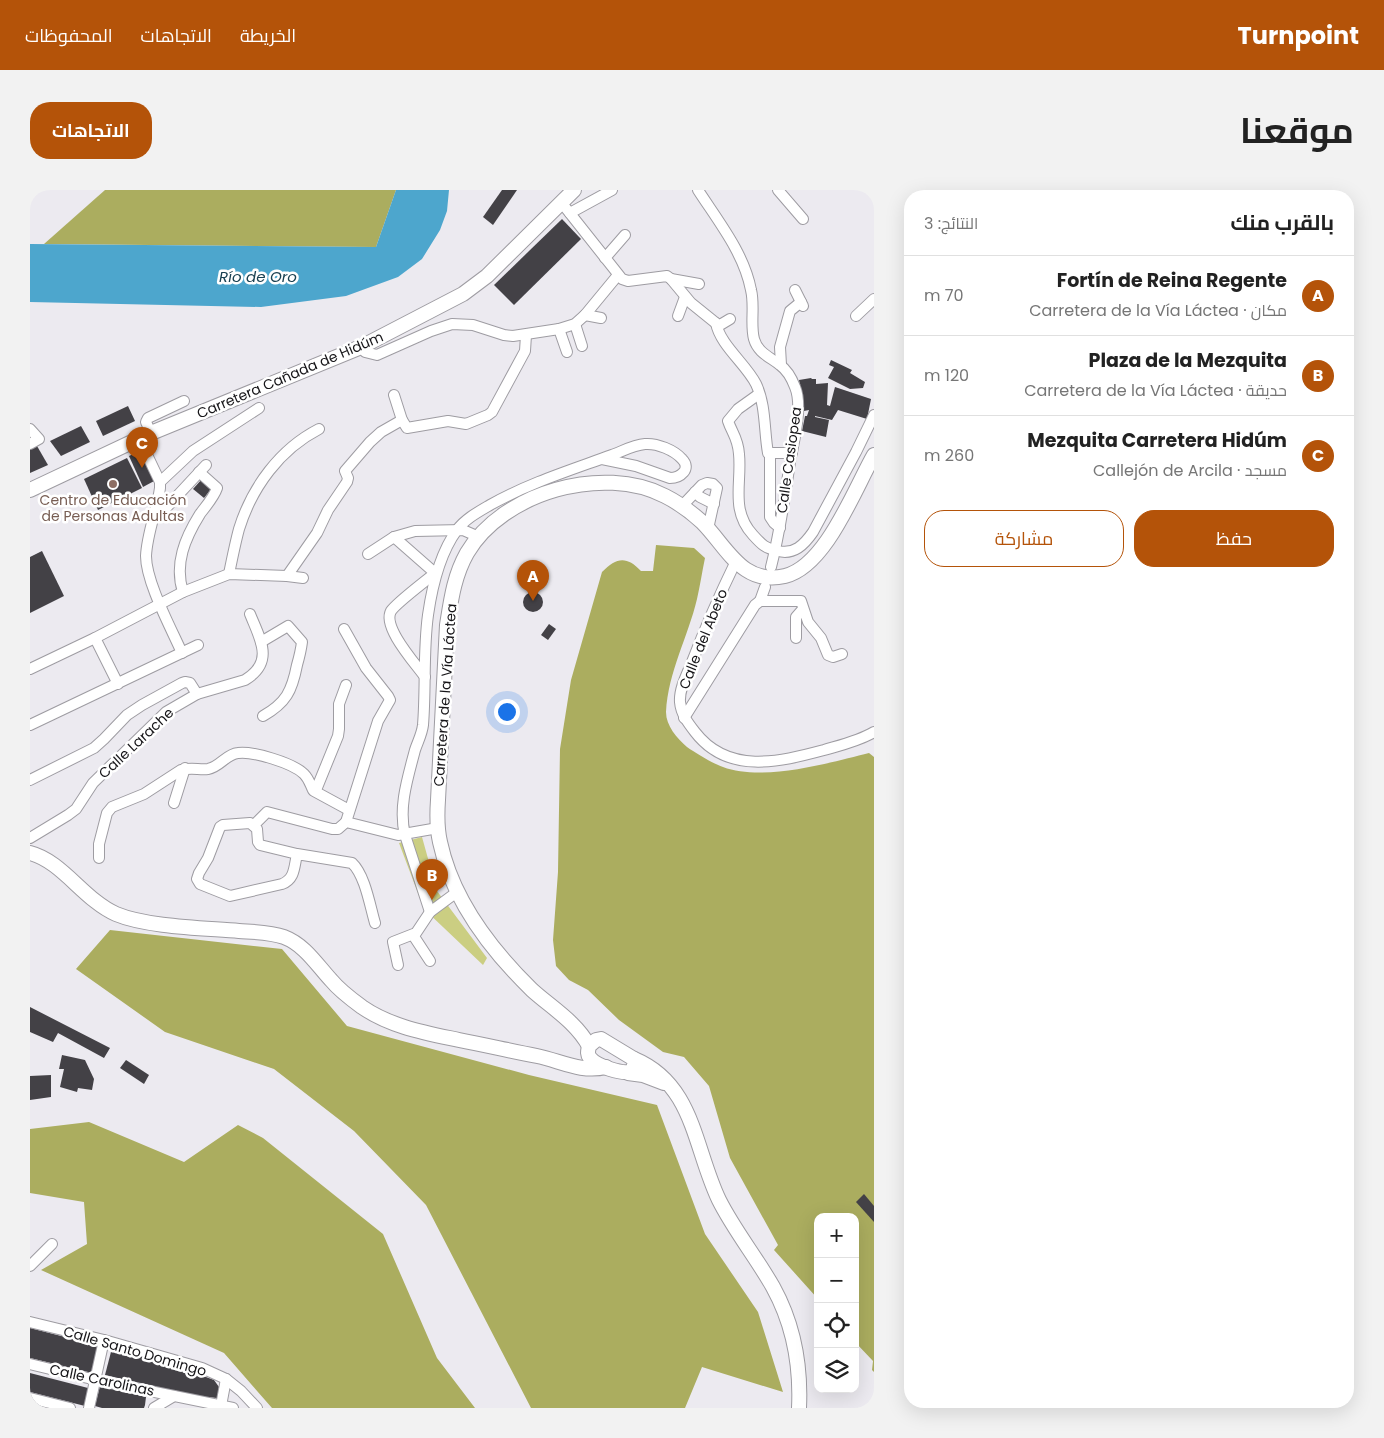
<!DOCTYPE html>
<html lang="ar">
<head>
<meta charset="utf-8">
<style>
  body { margin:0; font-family:Poppins,Cairo,sans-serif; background:#f2f2f2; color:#222; direction:rtl }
  .controls { position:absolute; right:15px; bottom:15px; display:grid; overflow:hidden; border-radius:10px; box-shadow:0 5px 20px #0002 }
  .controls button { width:45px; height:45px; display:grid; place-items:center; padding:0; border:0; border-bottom:1px solid #e0e0e0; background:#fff; color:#222; font:25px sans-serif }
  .you { position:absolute; left:476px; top:521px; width:18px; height:18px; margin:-12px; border:4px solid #fff; border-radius:50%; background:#1a73e8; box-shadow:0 0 0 8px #1a73e833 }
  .badge { display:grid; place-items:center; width:32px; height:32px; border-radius:50%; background:#b45309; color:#fff; font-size:16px; font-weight:700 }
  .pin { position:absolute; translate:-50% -41px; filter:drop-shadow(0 1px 2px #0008) }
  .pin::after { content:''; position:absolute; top:26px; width:18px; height:15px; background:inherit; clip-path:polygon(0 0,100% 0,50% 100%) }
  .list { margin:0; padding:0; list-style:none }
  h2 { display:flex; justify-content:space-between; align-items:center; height:65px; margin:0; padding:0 20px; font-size:21px }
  h2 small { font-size:16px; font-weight:400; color:#767676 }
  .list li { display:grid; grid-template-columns:32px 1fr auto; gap:15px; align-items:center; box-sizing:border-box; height:80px; padding:0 20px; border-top:1px solid #e0e0e0 }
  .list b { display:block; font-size:19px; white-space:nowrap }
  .list p { margin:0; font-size:16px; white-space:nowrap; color:#767676 }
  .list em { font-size:16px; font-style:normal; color:#767676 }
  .actions { display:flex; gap:10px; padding:15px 20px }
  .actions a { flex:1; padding:11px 0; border:1px solid #b45309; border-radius:20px; text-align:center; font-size:18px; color:#b45309 }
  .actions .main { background:#b45309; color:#fff }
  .icon { flex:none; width:28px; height:28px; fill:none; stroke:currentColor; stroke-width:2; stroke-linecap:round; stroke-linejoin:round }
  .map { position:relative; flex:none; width:844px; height:1218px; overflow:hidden; direction:ltr; border-radius:20px }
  header { display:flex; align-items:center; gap:30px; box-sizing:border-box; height:70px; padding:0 25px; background:#b45309; color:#fff }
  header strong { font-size:24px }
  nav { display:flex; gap:28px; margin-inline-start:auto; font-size:18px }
  .intro { display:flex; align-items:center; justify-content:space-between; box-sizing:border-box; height:120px; padding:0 30px }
  h1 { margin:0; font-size:35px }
  .button { padding:12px 22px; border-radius:20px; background:#b45309; color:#fff; font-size:18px; font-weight:700 }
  main { display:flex; gap:30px; padding:0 30px }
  aside { flex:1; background:#fff; border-radius:20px; box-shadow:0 5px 20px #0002 }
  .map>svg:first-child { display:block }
</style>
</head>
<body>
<header>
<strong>Turnpoint</strong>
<nav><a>الخريطة</a><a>الاتجاهات</a><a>المحفوظات</a></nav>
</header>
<div class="intro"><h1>موقعنا</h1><a class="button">الاتجاهات</a></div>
<main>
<aside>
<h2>بالقرب منك<small>النتائج: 3</small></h2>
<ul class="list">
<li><span class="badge">A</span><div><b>Fortín de Reina Regente</b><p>مكان · Carretera de la Vía Láctea</p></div><em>70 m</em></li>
<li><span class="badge">B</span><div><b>Plaza de la Mezquita</b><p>حديقة · Carretera de la Vía Láctea</p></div><em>120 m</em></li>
<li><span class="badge">C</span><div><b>Mezquita Carretera Hidúm</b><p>مسجد · Callejón de Arcila</p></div><em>260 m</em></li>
</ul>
<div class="actions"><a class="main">حفظ</a><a>مشاركة</a></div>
</aside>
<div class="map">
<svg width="844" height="1218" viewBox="0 0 844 1218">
  <rect width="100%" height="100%" fill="#eceaf0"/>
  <path fill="#cbce82" d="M392,647l15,54 50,67 -4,7 -59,-56 -25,-66z"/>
  <g fill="#abad5f">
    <path d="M75,0h291l-20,57 -332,-3z"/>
    <path d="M626,355l38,3 11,10c-3,14 -5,28 -8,41 -9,38 -29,73 -31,113 0,14 11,26 21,35 10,7 25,16 36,20 40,15 106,-4 146,-14l5,4v615l-2,-2 1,-9 -18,-19v-125h-37v82l-44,-49 4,-5 -48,-87 -21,-72 -25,-29 -21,-5 -44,-32 -31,-30 -19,-10 -13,-14 -3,-26 5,-68 2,-123 11,-69 31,-108c14,-14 24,-17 39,-1h12z"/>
    <path d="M80,740l172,19 65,77 182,49 128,30 48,129 53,78 25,80 -81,-25 -17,41h-154l-105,-203 -72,-74 -80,-62 -109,-37 -89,-63z"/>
    <path d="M59,932l95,40 54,-37 25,13 120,96 54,124 38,50h-203l-48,-55 -183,-83 46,-26 -3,-42 -54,-9v-64z"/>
  </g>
  <path fill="#4da6cd" d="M366,0h53l-2,21 -7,19 -18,29 -24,18 -52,19 -85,11 -231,-5v-58l346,3z"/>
  <g fill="#434146">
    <path d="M472,0h15l-24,35 -10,-8z"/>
    <path d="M532,29l19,20 -67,66 -20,-20z"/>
    <path d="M801,170l21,10 -2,3 15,9 -2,6 -13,1 -22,-11 6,-11 -5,-2z"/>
    <path d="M781,188l1,1h4v5l12,-1 -1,22 3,1 5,-19 36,12 -4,20 -29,-9 -6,10 -17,-4v1l14,3 -3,17 -24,-6 3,-15h2l2,-6 -5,1 -5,-31z"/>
    <path d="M98,216l7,15 -32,15 -7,-15z"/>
    <path d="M51,236l9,16 -29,14 -11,-15z"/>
    <path d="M7,256l11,19 -18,8v-24z"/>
    <path d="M112,260l14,30 -13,7 -14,-31z"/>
    <path d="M97,268l15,30 -44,22 -14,-31z"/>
    <path d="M172,289l10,9 -8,10 -11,-9z"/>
    <path d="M12,361l22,45 -34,17v-56z"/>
    <circle cx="503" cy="412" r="10"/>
    <path d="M519,434l7,5 -8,11 -7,-5z"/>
    <path d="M0,817l80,41 -6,10 -46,-25 -5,9 -23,-10z"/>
    <path d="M32,865l23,5 9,19 -2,11 -14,-2 -1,4 -17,-5 4,-18h-5z"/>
    <path d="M96,870l23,15 -5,9 -24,-16z"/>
    <path d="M21,885v22l-21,3v-24z"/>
    <path d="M834,1004l10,12v16l-18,-20z"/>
    <path d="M0,1138l70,18 -8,27 -62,-15z"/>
    <path d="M82,1158l59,16 43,16 5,7 -2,11 -21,-2 -91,-21z"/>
    <path d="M0,1183l58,15 -3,18 -55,-14z"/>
    <path d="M70,1196l46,11 -1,8 -1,3h-42l-7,-2z"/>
  </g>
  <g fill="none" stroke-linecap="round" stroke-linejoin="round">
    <defs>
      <g id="street">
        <path d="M668,0c20,31 46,63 53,100 4,16 -1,34 3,49 4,14 16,18 26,26 7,5 12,14 15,22 8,19 -1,54 -5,75 -5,35 -10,70 -19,105"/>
        <path d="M748,0l25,29"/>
        <path d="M531,12l61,77 6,2 39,-5 4,3 20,24 26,21 3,1 10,-6"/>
        <path d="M540,23l42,-23"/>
        <path d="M575,68l20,-23"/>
        <path d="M641,89l28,5"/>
        <path d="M765,100l8,16"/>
        <path d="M555,125l16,3"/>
        <path d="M648,126l7,-19"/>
        <path d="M826,126l18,-17"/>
        <path d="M686,133c4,22 30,41 40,61 10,21 8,47 12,69h24"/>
        <path d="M545,134l7,22"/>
        <path d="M529,139l8,23"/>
        <path d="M331,157l4,5 12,3 54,-24 21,-7 21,1 31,10 9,1 46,-7 16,-5 10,-9 33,-40"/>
        <path d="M751,175l-1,-18 10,-36 11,-9"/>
        <path d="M729,204l-21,15 -10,12c4,12 10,17 11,33 3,29 -9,56 14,81 9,10 12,13 25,16 16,4 26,-6 35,-19l43,-80 18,-37"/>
        <path d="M364,205l8,25 5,8 41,-7 18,3 22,-9 4,-3 33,-61 1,-16"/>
        <path d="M0,239l9,10 -9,5"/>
        <path d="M121,243l-5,-11 2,-4 36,-17"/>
        <path d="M109,248l21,44v6c-3,22 -13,45 -14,68 0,26 25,72 36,97"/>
        <path d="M740,263v64l4,6 6,5"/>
        <path d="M130,292l33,-31 66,-43"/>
        <path d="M665,302l5,5 14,7"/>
        <path d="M652,316l20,-21 5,-2 6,1 4,4 -9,41"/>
        <path d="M126,322h2l7,-3 41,-44"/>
        <path d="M364,347l41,36c-8,7 -39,30 -44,38 -9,16 24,52 34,66"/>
        <path d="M338,364l26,-17 21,-6 48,-1 16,7"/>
        <path d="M706,371c-16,33 -31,67 -44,101 -5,12 -13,27 -12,40 1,12 8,21 15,30 33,43 84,30 129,18 17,-5 35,-9 50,-18"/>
        <path d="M199,384c3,-15 6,-30 10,-45 13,-42 41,-80 80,-100"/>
        <path d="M257,386l30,-43 11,-23 19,-28 1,-4 -3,-7 25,-29 11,-10 21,-12"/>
        <path d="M153,402c-9,-28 2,-54 17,-78 6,-8 14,-17 17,-26l-18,-16"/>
        <path d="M730,411l5,-14"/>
        <path d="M314,439l22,39 22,28 2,4 -12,21 -32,101"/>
        <path d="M65,448l23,46"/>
        <path d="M766,448v-21l7,-8"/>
        <path d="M231,452l27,-16 14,16c-1,8 -3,16 -5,23 -5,26 -11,38 -34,51"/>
        <path d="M0,479l65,-31 88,-46 46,-18 58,2 16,2"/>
        <path d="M654,528l71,-113 5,-4h41l7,21 13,16 7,17 5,2 9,-3"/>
        <path d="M0,535l168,-80"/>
        <path d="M0,590l64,-32 10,-9 23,-24 15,-10 40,-22 3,-1 5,1 7,11"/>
        <path d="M284,601l35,19"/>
        <path d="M144,613l11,-35"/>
        <path d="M224,635l13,-13 65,17h6l8,-7 52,13 40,-7"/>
        <path d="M0,648l38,-23 8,-6 17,-26 73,-71 31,-18 48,-14c30,-18 15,-41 5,-66"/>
        <path d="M267,664l-37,-9 -2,-3 -1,-13 -7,-6 -27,2 -3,2 -12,31 -9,15 -2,6 3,5 30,12 52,-12c13,-5 12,-17 15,-30l55,9c13,12 18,43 23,60"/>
        <path d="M69,668v-14l8,-31 5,-6 32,-13 37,-24c10,-3 18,0 27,-1 12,-2 18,-15 30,-16 15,-2 55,10 66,21 5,5 6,10 9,16h3l22,-54 1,-7v-25l7,-19"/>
        <path d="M400,722l-25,-77c-7,-28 3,-58 10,-85 3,-9 7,-16 8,-25 3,-37 0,-74 5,-110 4,-28 12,-62 29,-85 8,-11 21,-18 33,-25 39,-22 81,-35 122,-50 11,-4 21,-10 33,-11 12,-1 29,6 37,15 10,10 -2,19 -12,19l-34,-12 -34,-7"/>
        <path d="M383,745l17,26"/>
        <path d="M368,775l-5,-23 23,-9 14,-21 27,-20"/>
        <path d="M0,1076l22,-22"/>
        <path d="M0,1132l74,18 98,28 24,11 15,12 16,17"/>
        <path d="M0,1174l66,16 137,28"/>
        <path d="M0,1208l40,10"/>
        <path d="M191,1216l5,-27"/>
        <path d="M59,1218l15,-68"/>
        <path d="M124,1218l20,-12"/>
      </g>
      <g id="secondary">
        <path d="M0,300l121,-57 210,-86 102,-53 24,-18 87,-86"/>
        <path d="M0,663c32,8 54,47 86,61 31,13 88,14 123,17 15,1 31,1 45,6 21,8 33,28 47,43 9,11 20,19 31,27 29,20 64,26 97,33 26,5 52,11 78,16 24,5 44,17 69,11"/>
        <path d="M571,849l33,20 1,4 -3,8c-9,4 -36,-5 -42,-13 -3,-4 -2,-7 -1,-12l7,-6z"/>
        <path d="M559,856c-13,-24 -37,-38 -57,-56 -41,-40 -80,-91 -92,-148 -3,-13 -3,-28 -2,-42l9,-175c4,-25 7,-49 20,-72 36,-61 136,-89 198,-57 14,7 26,16 37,26 25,25 40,64 83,54 41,-10 69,-86 89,-121"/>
        <path d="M604,869c60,25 60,89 85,141 15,30 37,57 54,87 21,38 28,79 26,121"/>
        <path d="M598,883l15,2 21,8"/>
      </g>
    </defs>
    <use href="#street" stroke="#9e9ca2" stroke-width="12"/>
    <use href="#secondary" stroke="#9e9ca2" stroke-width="16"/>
    <use href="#street" stroke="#fff" stroke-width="10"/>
    <use href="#secondary" stroke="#fff" stroke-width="14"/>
  </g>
  <circle fill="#8d6e63" stroke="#fff" stroke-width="2" cx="83" cy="294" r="5"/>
  <g text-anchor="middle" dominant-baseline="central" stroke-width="5" stroke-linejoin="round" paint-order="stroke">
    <g font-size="14" fill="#161518" stroke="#fff">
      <text transform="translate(260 185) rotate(-23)">Carretera Cañada de Hidúm</text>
      <text transform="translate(759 270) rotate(-82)">Calle Casiopea</text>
      <text transform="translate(673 449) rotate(-68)">Calle del Abeto</text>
      <text transform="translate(415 505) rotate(-86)">Carretera de la Vía Láctea</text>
      <text transform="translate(106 553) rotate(-43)">Calle Larache</text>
      <text transform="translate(105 1161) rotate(16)">Calle Santo Domingo</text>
      <text transform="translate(72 1190) rotate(12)">Calle Carolinas</text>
    </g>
    <g font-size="14" fill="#785e54" stroke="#fff">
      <text x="83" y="310">Centro de Educación<tspan x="83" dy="16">de Personas Adultas</tspan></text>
    </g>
    <g font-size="15" font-style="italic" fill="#194051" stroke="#fff">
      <text x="228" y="86">Río de Oro</text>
    </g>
  </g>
</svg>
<div class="controls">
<button>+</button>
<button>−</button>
<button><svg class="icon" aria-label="locate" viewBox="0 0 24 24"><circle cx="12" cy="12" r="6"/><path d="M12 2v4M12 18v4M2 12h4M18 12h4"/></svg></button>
<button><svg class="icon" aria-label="layers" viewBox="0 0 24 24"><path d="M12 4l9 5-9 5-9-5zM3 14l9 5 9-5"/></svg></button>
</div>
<div class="you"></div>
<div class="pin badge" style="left:503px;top:411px">A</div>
<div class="pin badge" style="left:402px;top:710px">B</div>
<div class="pin badge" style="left:112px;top:278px">C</div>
</div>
</main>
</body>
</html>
